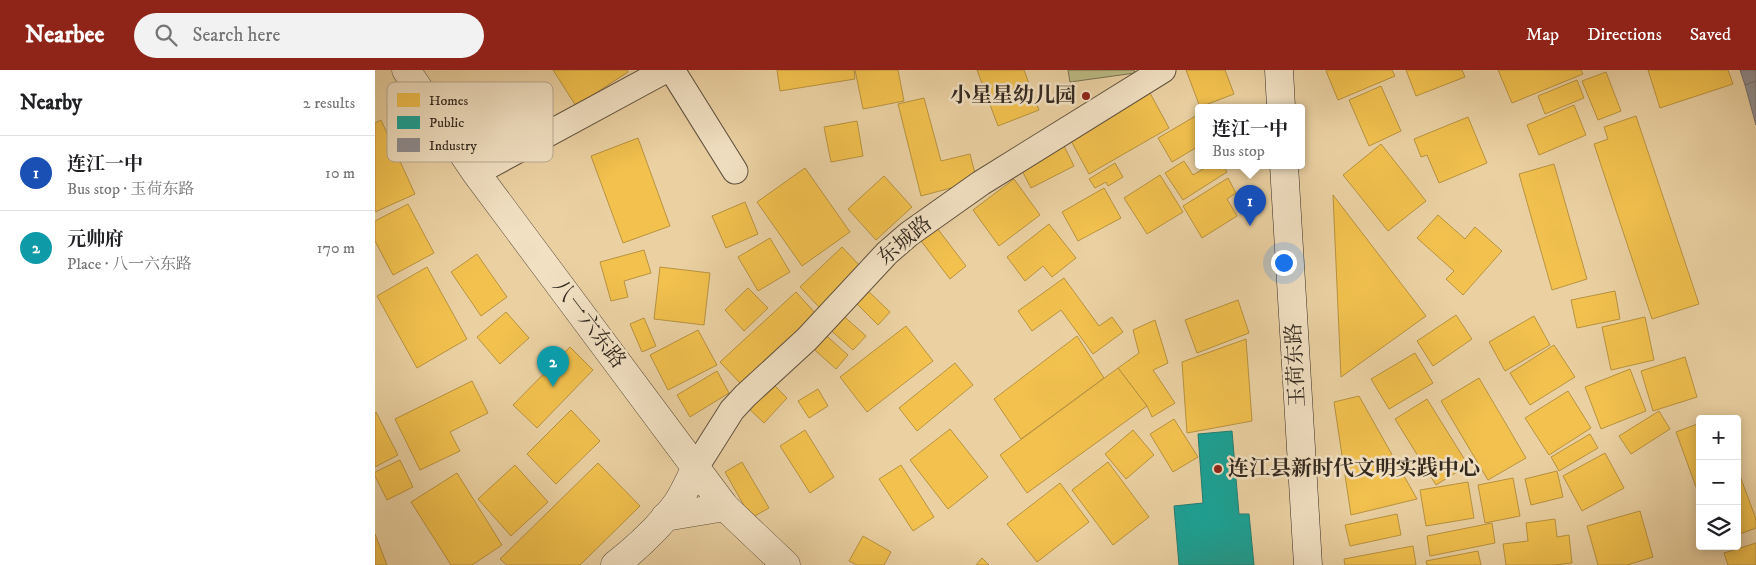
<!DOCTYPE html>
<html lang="en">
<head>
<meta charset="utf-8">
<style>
  body { margin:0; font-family:"IM FELL DW Pica","Noto Serif SC",serif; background:#f2f2f2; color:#202124 }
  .controls { position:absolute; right:15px; bottom:15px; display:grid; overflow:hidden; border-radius:5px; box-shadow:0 2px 12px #0003 }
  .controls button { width:45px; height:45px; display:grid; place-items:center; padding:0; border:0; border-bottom:1px solid #e0e0e0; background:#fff; color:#202124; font:25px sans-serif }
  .you { position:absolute; left:908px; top:192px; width:18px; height:18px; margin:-12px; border:4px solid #fff; border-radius:50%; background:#1a73e8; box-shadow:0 0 0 8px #1a73e833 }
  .badge { display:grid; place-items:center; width:32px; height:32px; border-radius:50%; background:#8f2418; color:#fff; font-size:16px; font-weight:700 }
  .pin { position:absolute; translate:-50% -41px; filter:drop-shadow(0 1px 2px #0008) }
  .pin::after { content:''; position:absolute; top:26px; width:18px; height:15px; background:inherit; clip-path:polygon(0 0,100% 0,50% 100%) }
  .popup { position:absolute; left:820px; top:34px; width:110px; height:65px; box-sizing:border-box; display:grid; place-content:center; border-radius:5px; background:#fff; filter:drop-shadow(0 1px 4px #0005); font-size:16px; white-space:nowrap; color:#757577 }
  .popup b { font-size:19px; color:#202124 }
  .popup::after { content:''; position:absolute; left:50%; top:100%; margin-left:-10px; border:10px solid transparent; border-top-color:#fff }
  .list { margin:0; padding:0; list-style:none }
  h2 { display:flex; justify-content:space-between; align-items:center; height:65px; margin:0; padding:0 20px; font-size:21px }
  h2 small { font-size:16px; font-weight:400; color:#757577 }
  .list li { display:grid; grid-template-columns:32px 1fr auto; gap:15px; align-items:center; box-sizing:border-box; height:75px; padding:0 20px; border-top:1px solid #e0e0e0 }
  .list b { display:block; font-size:19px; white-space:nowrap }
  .list p { margin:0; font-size:16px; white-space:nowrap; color:#757577 }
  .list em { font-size:16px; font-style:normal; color:#757577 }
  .icon { flex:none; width:28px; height:28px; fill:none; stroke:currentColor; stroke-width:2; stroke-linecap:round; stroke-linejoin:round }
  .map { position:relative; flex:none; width:1381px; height:495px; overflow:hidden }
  header { display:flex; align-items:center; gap:30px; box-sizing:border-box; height:70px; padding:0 25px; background:#8f2418; color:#fff }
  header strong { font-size:24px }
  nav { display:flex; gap:28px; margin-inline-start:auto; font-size:18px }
  .search { width:350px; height:45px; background:#f2f2f2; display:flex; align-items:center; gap:12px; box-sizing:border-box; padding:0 18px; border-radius:28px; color:#757577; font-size:19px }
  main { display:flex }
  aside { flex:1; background:#fff }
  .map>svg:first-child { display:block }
</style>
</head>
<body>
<header>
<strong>Nearbee</strong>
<div class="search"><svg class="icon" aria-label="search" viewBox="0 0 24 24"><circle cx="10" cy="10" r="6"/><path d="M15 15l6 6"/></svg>Search here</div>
<nav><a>Map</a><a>Directions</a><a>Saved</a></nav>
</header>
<main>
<aside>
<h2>Nearby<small>2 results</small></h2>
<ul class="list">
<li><span class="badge" style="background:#1a4fb4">1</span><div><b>连江一中</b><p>Bus stop · 玉荷东路</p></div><em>10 m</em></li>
<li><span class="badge" style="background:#0f9aa8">2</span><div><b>元帅府</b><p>Place · 八一六东路</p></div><em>170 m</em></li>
</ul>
</aside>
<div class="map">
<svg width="1381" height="495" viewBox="0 0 1381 495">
  <rect width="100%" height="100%" fill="#ebd1a2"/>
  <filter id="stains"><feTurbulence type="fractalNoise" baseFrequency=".004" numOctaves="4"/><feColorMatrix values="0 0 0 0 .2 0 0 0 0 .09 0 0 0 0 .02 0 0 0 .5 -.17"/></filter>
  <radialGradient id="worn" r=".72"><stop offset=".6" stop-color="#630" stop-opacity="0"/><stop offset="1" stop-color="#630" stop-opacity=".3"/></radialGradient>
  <path fill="#bbba83" stroke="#777252" d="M693,0h66l1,3 -65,9z"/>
  <g fill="#f2c14e" stroke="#b99340">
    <path d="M178,0h74l1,2 -52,34z"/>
    <path d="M402,0h77l1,9 -75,12z"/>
    <path d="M480,0h43l6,31 -41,8z"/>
    <path d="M602,0h47l15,40 -41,16z"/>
    <path d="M811,0h39l9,24 -34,13z"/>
    <path d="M953,0h64l3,6 -57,24 -12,-29z"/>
    <path d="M1031,0h56l3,7 -49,19z"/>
    <path d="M1123,0h83l2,4 -71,29z"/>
    <path d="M1273,0h80l5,14 -73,24z"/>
    <path d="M1231,2l15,39 -23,9 -16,-39z"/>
    <path d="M1202,10l7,18 -39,16 -7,-18z"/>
    <path d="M1006,16l20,45 -32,15 -20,-46z"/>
    <path d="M775,23l19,35 -80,46 -19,-35z"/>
    <path d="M549,28l17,63 29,-7 7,27 -56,15 -23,-92z"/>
    <path d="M1199,35l12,30 -47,20 -12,-30z"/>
    <path d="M824,44v32l-27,16 -14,-24z"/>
    <path d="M1261,46l63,188 -47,15 -58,-175 14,-5 -4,-12z"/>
    <path d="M1093,47l19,46 -48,20 -12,-28 -6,2 -7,-18z"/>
    <path d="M6,50l34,74 -40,18v-89z"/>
    <path d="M482,51l6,35 -32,6 -7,-35z"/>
    <path d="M263,68l32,88 -47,17 -32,-87z"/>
    <path d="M688,74l11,22 -43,22 -11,-21z"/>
    <path d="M1006,74l45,57 -38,30 -45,-56z"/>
    <path d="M809,91l9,14 17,-10h13l4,7 -44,28 -18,-27z"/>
    <path d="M740,93l8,14 -15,9 -2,-4 -11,6 -6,-9z"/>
    <path d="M1179,94l33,115 -35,11 -33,-116z"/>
    <path d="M430,98l45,64 -48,34 -45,-64z"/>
    <path d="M785,105l23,37 -36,22 -23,-36z"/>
    <path d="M509,106l28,31 -36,33 -28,-31z"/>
    <path d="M853,108l8,15 -9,6 10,17 -35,22 -19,-32z"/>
    <path d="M639,109l26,36 -41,31 -26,-36z"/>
    <path d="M729,118l17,30 -43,23 -16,-29z"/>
    <path d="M958,125l93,121 -85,61z"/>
    <path d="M370,132l13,32 -32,14 -14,-32z"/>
    <path d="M33,134l26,49 -41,22 -18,-34v-20z"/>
    <path d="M1063,145l27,24 10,-12 27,24 -39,44 -17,-16 8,-8 -37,-33z"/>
    <path d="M559,154l32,42 -16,13 -32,-42z"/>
    <path d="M674,154l27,34 -24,19 -9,-11 -18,15 -18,-24z"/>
    <path d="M395,168l20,34 -32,19 -20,-34z"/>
    <path d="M467,177l21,22 -42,40 -21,-22z"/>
    <path d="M269,180l7,23 -27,8 4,16 -17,4 -11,-39z"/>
    <path d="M102,184l30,43 -26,19 -30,-44z"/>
    <path d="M52,197l40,72 -50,29 -40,-72z"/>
    <path d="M285,197l50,6 -6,52 -50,-6z"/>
    <path d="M689,208l35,48 13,-9 11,15 -30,22 -32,-44 -29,21 -14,-20z"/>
    <path d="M489,217l26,25 -12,13 -26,-26z"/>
    <path d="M373,218l20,20 -24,23 -19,-21z"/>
    <path d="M1240,221l5,28 -43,9 -6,-28z"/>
    <path d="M421,222l20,22 -75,70 -21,-22z"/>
    <path d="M863,230l11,33 -52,20 -12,-33z"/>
    <path d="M131,242l23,26 -29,26 -23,-27z"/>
    <path d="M464,242l27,24 -13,14 -27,-24z"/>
    <path d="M1081,245l16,24 -39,27 -16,-25z"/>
    <path d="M1159,246l16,29 -45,26 -16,-29z"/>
    <path d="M1270,247l9,43 -43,10 -9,-43z"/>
    <path d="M269,248l12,28 -14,6 -12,-28z"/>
    <path d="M780,250l13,43 -15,7 22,33 -23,14 -5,-11 -29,-38 21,-15 -6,-23z"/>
    <path d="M531,256l27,35 -66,51 -27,-35z"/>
    <path d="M323,260l19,35 -49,25 -18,-35z"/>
    <path d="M445,260l28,25 -12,14 -28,-25z"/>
    <path d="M702,266l27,42 -83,61 -27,-40z"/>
    <path d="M871,269l6,82 -65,12 -5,-71z"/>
    <path d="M1179,275l21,32 -45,28 -20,-32z"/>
    <path d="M195,277l23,23 -56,58 -24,-23z"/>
    <path d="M1040,283l18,30 -44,26 -18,-30z"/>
    <path d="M1310,287l12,40 -44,14 -12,-40z"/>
    <path d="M580,293l18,22 -56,46 -18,-23z"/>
    <path d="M743,298l29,38 -120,87 -27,-38z"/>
    <path d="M1255,299l16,42 -45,18 -16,-42z"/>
    <path d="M342,301l12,22 -39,24 -13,-22z"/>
    <path d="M1104,308l47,80 -38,22 -47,-79z"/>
    <path d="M394,310l18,18 -23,25 -19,-18z"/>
    <path d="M97,311l16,32 -38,19 10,19 -40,19 -25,-51z"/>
    <path d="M443,319l10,17 -19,12 -11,-17z"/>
    <path d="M1193,321l23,37 -42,27 -24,-37z"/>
    <path d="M984,326l58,103 -66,16 -17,-113z"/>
    <path d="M1052,329l41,66 -32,20 -41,-66z"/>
    <path d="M196,340l29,31 -44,43 -29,-30z"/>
    <path d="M1284,341l11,18 -39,25 -12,-18z"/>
    <path d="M1,342l22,43 -23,12v-54z"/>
    <path d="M799,349l24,38 -25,15 -23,-38z"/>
    <path d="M1325,353v75l-24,-66z"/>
    <path d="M575,359l38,48 -40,32 -38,-49z"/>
    <path d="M430,360l29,47 -24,16 -30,-47z"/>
    <path d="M758,360l21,25 -28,24 -21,-25z"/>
    <path d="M1215,364l8,14 -39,23 -8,-14z"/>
    <path d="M1230,383l19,35 -42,23 -19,-35z"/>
    <path d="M25,390l13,27 -26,13 -12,-24v-4z"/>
    <path d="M367,392l27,46 -18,10 -26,-46z"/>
    <path d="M733,392l41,55 -36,28 -41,-55z"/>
    <path d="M223,393l42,43 -60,59h-73l-7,-6z"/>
    <path d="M140,395l33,37 -37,34 -33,-37z"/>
    <path d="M526,395l33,52 -21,14 -34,-52z"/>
    <path d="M1362,398l19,51v9l-19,7z"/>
    <path d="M1182,401l6,26 -32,8 -6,-26z"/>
    <path d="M82,403l45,72 -30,20h-21l-40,-63z"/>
    <path d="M1138,408l7,38 -35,7 -7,-38z"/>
    <path d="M1093,412l6,36 -48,8 -6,-36z"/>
    <path d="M685,413l29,39 -52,40 -30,-38z"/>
    <path d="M1265,441l13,46 -26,8h-29l-11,-39z"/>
    <path d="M1022,444l4,21 -51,11 -5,-21z"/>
    <path d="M1180,449l2,18 12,-2 3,28 -18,2h-48l-3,-21 25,-3 -2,-18z"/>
    <path d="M1117,453l3,20 -65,13 -3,-20z"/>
    <path d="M0,464l12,31h-12z"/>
    <path d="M488,466l28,16 -7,13h-27l-8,-4z"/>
    <path d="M1381,473v22h-28l-4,-12z"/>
    <path d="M1038,476l3,19h-71l-1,-6z"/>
    <path d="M1103,481l3,14h-54l-1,-4z"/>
    <path d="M607,488l7,7h-13z"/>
  </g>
  <path fill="#17a398" stroke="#1f7e74" d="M857,361l7,83h10l5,51h-75l-5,-59 29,-3 -5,-69z"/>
  <g fill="#8d8d92" stroke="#726f70">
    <path d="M1365,0h16v11l-11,4z"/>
    <path d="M1381,11v44l-11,-40z"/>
  </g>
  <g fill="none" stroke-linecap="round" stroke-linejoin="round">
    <defs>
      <g id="minor">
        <path d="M297,0l63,101"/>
        <path d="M101,103l190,-103"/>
        <path d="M321,397l36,-57 13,-14 62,-57 80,-86 22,-19 72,-51 182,-113"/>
      </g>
      <g id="tertiary">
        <path d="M31,0l70,103 249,334 61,58"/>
        <path d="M290,447l60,-10"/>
        <path d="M240,495c23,-18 46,-40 63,-63 7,-11 12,-23 18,-35"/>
      </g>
      <g id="secondary">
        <path d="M904,0l2,37"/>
        <path d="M909,95l24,400"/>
      </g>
    </defs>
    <use href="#minor" stroke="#615340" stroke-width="27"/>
    <use href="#tertiary" stroke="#615340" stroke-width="29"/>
    <use href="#secondary" stroke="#332920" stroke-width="29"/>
    <use href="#minor" stroke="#f2e1c3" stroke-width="25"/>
    <use href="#tertiary" stroke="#f2e1c3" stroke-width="28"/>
    <use href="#secondary" stroke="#f2e1c3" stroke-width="28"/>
  </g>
  <g fill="#8f2418" stroke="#f2e1c3" stroke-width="2">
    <circle cx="711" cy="26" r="5"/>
    <circle cx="843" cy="399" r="5"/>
  </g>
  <g text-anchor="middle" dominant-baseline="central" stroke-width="5" stroke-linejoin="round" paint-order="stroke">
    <g font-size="21" font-weight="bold" fill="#332920" stroke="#f2e1c3" text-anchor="end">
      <text x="701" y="26">小星星幼儿园</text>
      <text x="853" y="399" text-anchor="start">连江县新时代文明实践中心</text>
    </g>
    <g font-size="21" fill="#332920" stroke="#f2e1c3">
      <text transform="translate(530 171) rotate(-40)">东城路</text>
      <text transform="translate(214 254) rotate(53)">八一六东路</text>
      <text transform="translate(921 295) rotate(-93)">玉荷东路</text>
    </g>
  </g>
  <rect x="12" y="12" width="166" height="80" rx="8" fill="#f2e1c3" stroke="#b9aa92" stroke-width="1"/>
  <rect x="22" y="23" width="23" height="14" fill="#f2c14e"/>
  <rect x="22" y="46" width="23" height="13" fill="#17a398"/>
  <rect x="22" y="68" width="23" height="14" fill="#8d8d92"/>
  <g font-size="14" fill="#332920">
    <text x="54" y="35">Homes</text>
    <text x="54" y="57">Public</text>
    <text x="54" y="80">Industry</text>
  </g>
  <rect width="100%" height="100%" filter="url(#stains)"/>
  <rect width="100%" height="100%" fill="url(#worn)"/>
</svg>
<div class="controls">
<button>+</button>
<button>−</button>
<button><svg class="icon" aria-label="layers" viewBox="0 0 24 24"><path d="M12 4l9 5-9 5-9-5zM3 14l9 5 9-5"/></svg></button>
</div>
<div class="you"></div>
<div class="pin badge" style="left:875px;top:156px;background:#1a4fb4">1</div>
<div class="popup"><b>连江一中</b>Bus stop</div>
<div class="pin badge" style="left:178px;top:317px;background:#0f9aa8">2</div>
</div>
</main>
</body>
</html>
